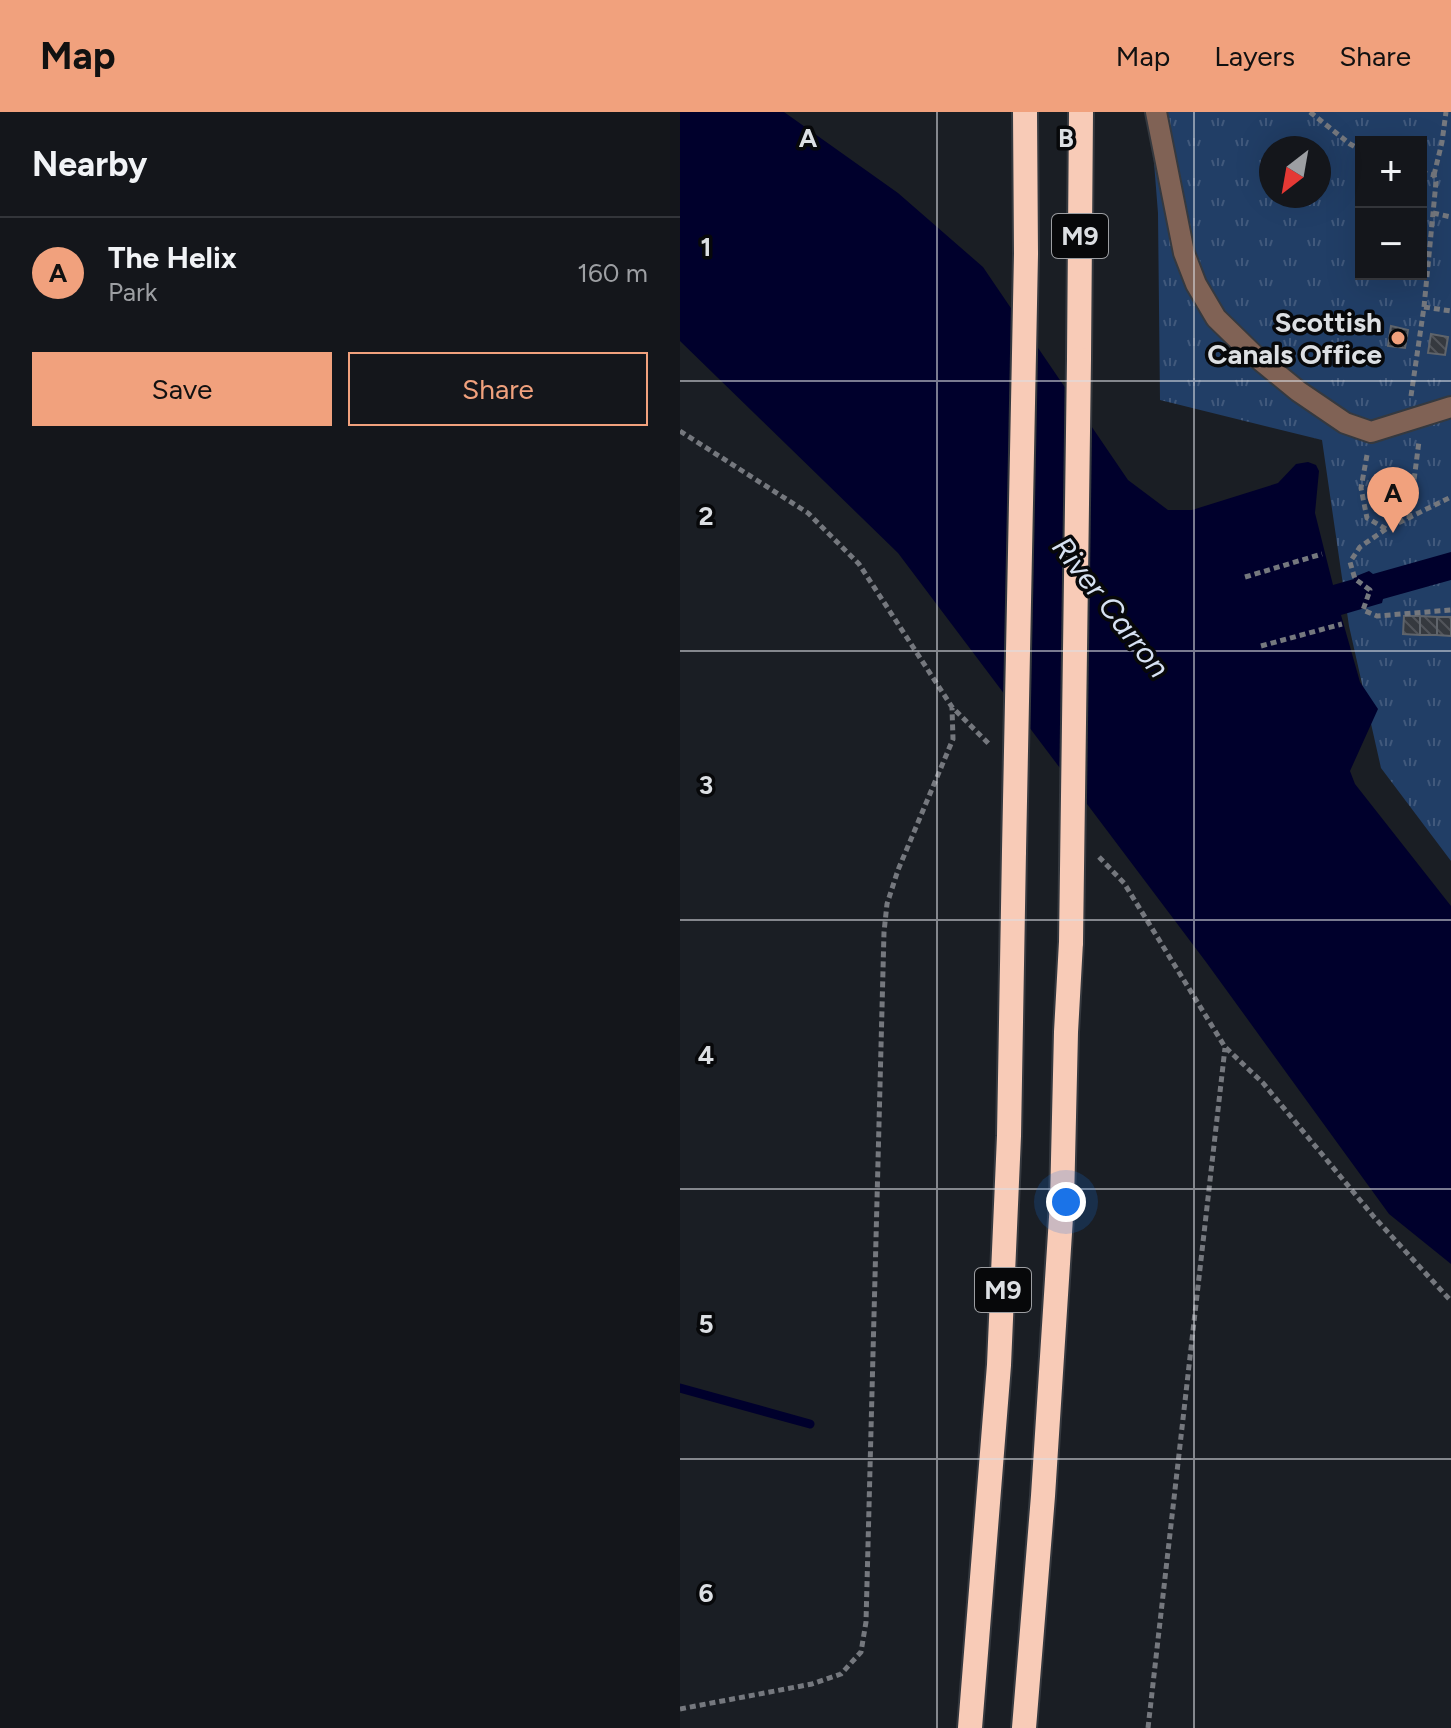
<!DOCTYPE html>
<html lang="en">
<head>
<meta charset="utf-8">
<style>
  body { margin:0; font-family:Figtree,sans-serif; background:#212328; color:#f1f3f6 }
  .controls { position:absolute; right:24px; top:24px; display:grid; overflow:hidden; border-radius:0px; box-shadow:0 8px 32px #0002 }
  .controls button { width:72px; height:72px; display:grid; place-items:center; padding:0; border:0; border-bottom:2px solid #33353a; background:#14161b; color:#f1f3f6; font:40px sans-serif }
  .compass { position:absolute; left:579px; top:24px; width:72px; height:72px; border-radius:50%; background:#14161b; box-shadow:0 8px 32px #0002; rotate:211deg }
  .you { position:absolute; left:386px; top:1090px; width:28px; height:28px; margin:-20px; border:6px solid #fff; border-radius:50%; background:#1a73e8; box-shadow:0 0 0 12px #1a73e833 }
  .badge { display:grid; place-items:center; width:52px; height:52px; border-radius:50%; background:#f1a17d; color:#111; font-size:26px; font-weight:700 }
  .pin { position:absolute; translate:-50% -66px; filter:drop-shadow(0 2px 4px #0008) }
  .pin::after { content:''; position:absolute; top:42px; width:28px; height:24px; background:inherit; clip-path:polygon(0 0,100% 0,50% 100%) }
  .list { margin:0; padding:0; list-style:none }
  h2 { display:flex; justify-content:space-between; align-items:center; height:104px; margin:0; padding:0 32px; font-size:34px }
  h2 small { font-size:26px; font-weight:400; color:#9d9fa3 }
  .list li { display:grid; grid-template-columns:52px 1fr auto; gap:24px; align-items:center; box-sizing:border-box; height:112px; padding:0 32px; border-top:2px solid #33353a }
  .list b { display:block; font-size:30px; white-space:nowrap }
  .list p { margin:0; font-size:26px; white-space:nowrap; color:#9d9fa3 }
  .list em { font-size:26px; font-style:normal; color:#9d9fa3 }
  .actions { display:flex; gap:16px; padding:24px 32px }
  .actions a { flex:1; padding:18px 0; border:2px solid #f1a17d; border-radius:0px; text-align:center; font-size:28px; color:#f1a17d }
  .actions .main { background:#f1a17d; color:#111 }
  .map { position:relative; flex:none; width:771px; height:1616px; overflow:hidden }
  header { display:flex; align-items:center; gap:48px; box-sizing:border-box; height:112px; padding:0 40px; background:#f1a17d; color:#111 }
  header strong { font-size:38px }
  nav { display:flex; gap:44px; margin-inline-start:auto; font-size:28px }
  main { display:flex }
  aside { flex:1; background:#14161b }
  .map>svg:first-child { display:block }
</style>
</head>
<body>
<header>
<strong>Map</strong>
<nav><a>Map</a><a>Layers</a><a>Share</a></nav>
</header>
<main>
<aside>
<h2>Nearby<small></small></h2>
<ul class="list">
<li><span class="badge">A</span><div><b>The Helix</b><p>Park</p></div><em>160 m</em></li>
</ul>
<div class="actions"><a class="main">Save</a><a>Share</a></div>
</aside>
<div class="map">
<svg width="771" height="1616" viewBox="0 0 771 1616">
  <defs>
    <pattern id="park-tufts" width="24" height="20" patternUnits="userSpaceOnUse" patternTransform="scale(2)"><rect width="24" height="20" fill="#213e66"/><path d="M3 7l-1-3M5 7V3M7 7l1-3M15 17l-1-3M17 17v-4M19 17l1-3" fill="none" stroke="#41597c"/></pattern>
    <pattern id="building-back-hatch" width="6" height="6" patternUnits="userSpaceOnUse" patternTransform="scale(2)"><rect width="6" height="6" fill="#35393f"/><path d="M-1 5l2 2M0 0l6 6M5-1l2 2" fill="none" stroke="#52555b"/></pattern>
  </defs>
  <rect width="100%" height="100%" fill="#1a1e24"/>
  <path fill="url(#park-tufts)" fill-rule="evenodd" d="M470,0h301v749l-70,-93 -32,-142 -27,-186 -162,-40 -2,-187zM681,30h60v132h-60zM591,36h48v48h-48z"/>
  <path fill="#00002c" d="M0,0h104l114,81 85,74 145,213 40,30h24l86,-27 18,-19 12,-2 8,3 3,6 -4,42 18,72 21,-6v-2l15,-6 4,3 78,-22v28l-68,19 -1,4 -41,12 19,67 18,27 -28,62 5,13 96,122v358l-62,-50 -183,-252 -308,-409 -218,-212z"/>
  <g fill="none" stroke-linecap="round" stroke-linejoin="round">
    <path stroke="#00002c" stroke-width="9" d="M0,1276l130,36"/>
  </g>
  <g fill="url(#building-back-hatch)" stroke="#5f646b" stroke-width="2">
    <path d="M711,214l17,4 -3,18 -17,-2z"/>
    <path d="M751,222l17,3 -3,18 -17,-2z"/>
    <path d="M724,504h16v19l-17,-1z"/>
    <path d="M740,504l17,1v18h-17z"/>
    <path d="M757,505h14v19l-14,-1z"/>
  </g>
  <g fill="none" stroke-linecap="round" stroke-linejoin="round">
    <defs>
      <path id="minor" d="M476,0l28,141 12,31 20,34 38,37 44,36 47,32 26,9 80,-25"/>
      <g id="highway">
        <path d="M345,0l1,142"/>
        <path d="M399,247l2,-247"/>
        <path d="M290,1616l29,-363 10,-229 5,-285"/>
        <path d="M344,1616l19,-232 19,-294 4,-170 5,-90"/>
      </g>
    </defs>
    <use href="#minor" stroke="#35393f" stroke-width="24"/>
    <use href="#highway" stroke="#35393f" stroke-width="28"/>
    <g stroke="#75787e" stroke-width="5" stroke-dasharray="6 4" stroke-linecap="butt">
      <path d="M630,0l40,32 11,6"/>
      <path d="M754,63l8,-33 4,-30"/>
      <path d="M753,101l18,4"/>
      <path d="M744,195l27,4"/>
      <path d="M731,284l13,-89 12,-125 -2,-7 -13,-3"/>
      <path d="M0,319l128,82 51,51 93,143 37,37"/>
      <path d="M687,343l-6,33 6,30 19,11 65,-32"/>
      <path d="M729,407l10,-78"/>
      <path d="M706,417l-26,18 -10,15 5,17 15,11 -7,20 14,6 74,-6"/>
      <path d="M565,465l77,-23"/>
      <path d="M581,534l81,-22"/>
      <path d="M419,745l25,26 101,164 38,36 111,134 77,84"/>
      <path d="M0,1597l132,-25 29,-10 20,-22 5,-30 18,-690 3,-28 11,-34 55,-131 -1,-31"/>
      <path d="M468,1616l77,-680"/>
    </g>
    <use href="#minor" stroke="#806255" stroke-width="20"/>
    <use href="#highway" stroke="#f8cbb7" stroke-width="24"/>
    <defs>
      <g id="highway-bridge">
        <path d="M334,739l12,-597"/>
        <path d="M391,830l8,-583"/>
      </g>
    </defs>
    <use href="#highway-bridge" stroke="#35393f" stroke-width="28" stroke-linecap="butt"/>
    <use href="#highway-bridge" stroke="#f8cbb7" stroke-width="24"/>
  </g>
  <path fill="none" stroke="#dcdfe3" stroke-width="2" stroke-opacity="0.55" d="M257,0v1616M514,0v1616M0,269h771M0,539h771M0,808h771M0,1077h771M0,1347h771"/>
  <circle fill="#f1a17d" stroke="#07080a" stroke-width="3" cx="718" cy="226" r="8"/>
  <g text-anchor="middle" dominant-baseline="central" stroke-width="7" stroke-linejoin="round" paint-order="stroke">
    <g fill="#07080a" stroke="#9c9ea2" stroke-width="2">
      <rect x="372" y="102" width="56" height="44" rx="6"/>
      <rect x="295" y="1156" width="56" height="44" rx="6"/>
    </g>
    <g font-size="26" font-weight="bold" fill="#dcdfe3">
      <text x="400" y="124">M9</text>
      <text x="323" y="1178">M9</text>
    </g>
    <g font-size="28" font-weight="bold" fill="#dcdfe3" stroke="#07080a" text-anchor="end">
      <text x="702" y="210">Scottish<tspan x="702" dy="32">Canals Office</tspan></text>
    </g>
    <g font-size="30" font-style="italic" fill="#d6e1f2" stroke="#07080a">
      <text transform="translate(431 495) rotate(52)">River Carron</text>
    </g>
  </g>
  <g font-size="26" text-anchor="middle" font-weight="bold" fill="#dcdfe3" stroke="#07080a" stroke-width="7" stroke-linejoin="round" paint-order="stroke">
    <text x="128" y="35">A</text>
    <text x="386" y="35">B</text>
    <text x="26" y="144">1</text>
    <text x="26" y="413">2</text>
    <text x="26" y="682">3</text>
    <text x="26" y="952">4</text>
    <text x="26" y="1221">5</text>
    <text x="26" y="1490">6</text>
  </g>
</svg>
<div class="controls">
<button>+</button>
<button>−</button>
</div>
<svg class="compass" viewBox="-18 -18 36 36"><path d="M0-13l5 13h-10z" fill="#e53935"/><path d="M0 13l5-13h-10z" fill="#9d9fa3"/></svg>
<div class="you"></div>
<div class="pin badge" style="left:713px;top:421px">A</div>
</div>
</main>
</body>
</html>
